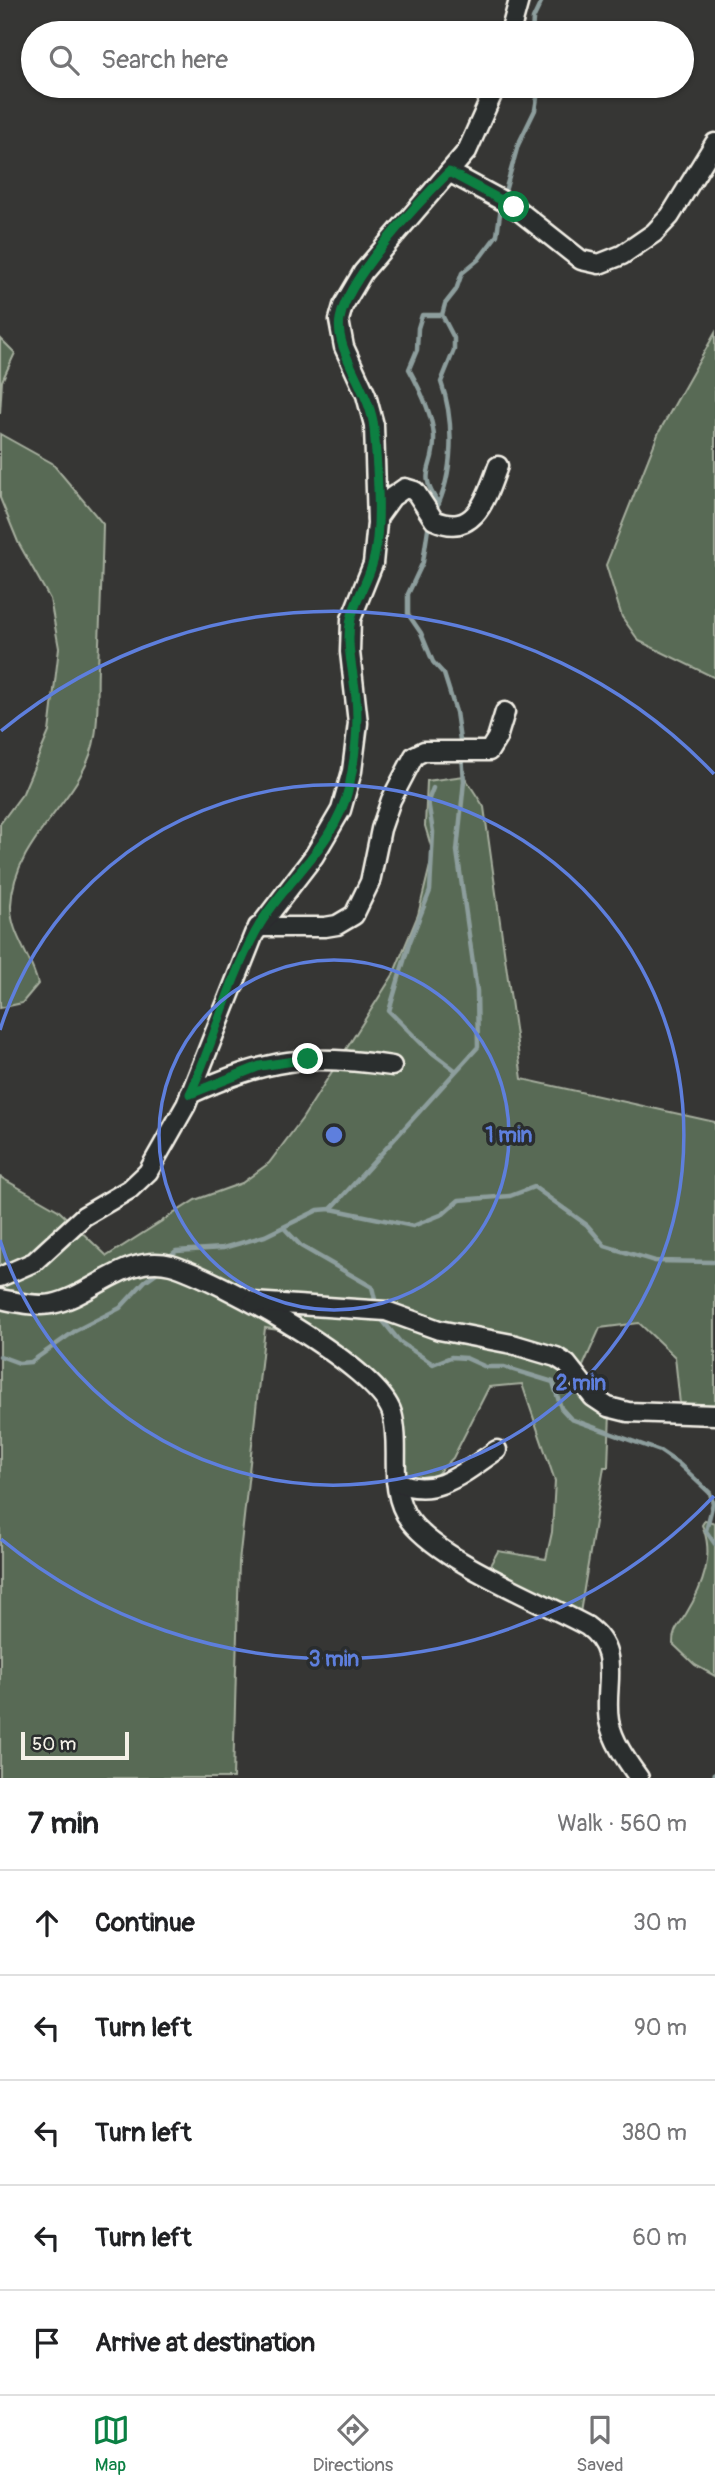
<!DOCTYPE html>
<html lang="en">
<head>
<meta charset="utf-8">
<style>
  body { margin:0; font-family:Pangolin,sans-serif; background:#f6f6f6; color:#202124 }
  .scale { position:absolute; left:21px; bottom:18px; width:108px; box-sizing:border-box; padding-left:7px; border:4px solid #f4f1e8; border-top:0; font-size:19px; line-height:24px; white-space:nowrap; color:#f4f1e8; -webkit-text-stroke:5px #2a2d2e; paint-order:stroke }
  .stop { position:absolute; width:21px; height:21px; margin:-16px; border:5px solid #0b8043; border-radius:50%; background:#fff }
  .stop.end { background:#0b8043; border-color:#fff; box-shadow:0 2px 7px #0008 }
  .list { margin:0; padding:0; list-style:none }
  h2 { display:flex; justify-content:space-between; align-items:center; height:91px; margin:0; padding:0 28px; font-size:30px }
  h2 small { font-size:23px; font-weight:400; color:#757577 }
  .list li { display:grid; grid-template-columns:46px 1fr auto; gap:21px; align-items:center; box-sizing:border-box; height:105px; padding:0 28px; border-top:2px solid #e0e0e0 }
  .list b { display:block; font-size:26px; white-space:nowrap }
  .list em { font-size:23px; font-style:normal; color:#757577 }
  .icon { flex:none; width:38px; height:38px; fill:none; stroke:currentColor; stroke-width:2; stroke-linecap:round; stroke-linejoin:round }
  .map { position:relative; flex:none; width:715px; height:1778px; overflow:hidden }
  .search { position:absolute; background:#fff; box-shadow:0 2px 5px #0004; left:21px; right:21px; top:21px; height:77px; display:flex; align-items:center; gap:18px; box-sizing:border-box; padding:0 24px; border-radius:38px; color:#757577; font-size:26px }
  .sheet { height:616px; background:#fff }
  nav { display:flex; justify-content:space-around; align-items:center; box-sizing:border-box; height:98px; border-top:2px solid #e0e0e0; background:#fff; font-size:19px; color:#757577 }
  nav a { display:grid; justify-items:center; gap:4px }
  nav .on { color:#0b8043 }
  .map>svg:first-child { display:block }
</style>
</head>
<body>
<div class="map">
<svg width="715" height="1778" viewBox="0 0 715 1778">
  <rect width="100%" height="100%" fill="#363634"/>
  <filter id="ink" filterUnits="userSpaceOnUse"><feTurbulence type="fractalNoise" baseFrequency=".0143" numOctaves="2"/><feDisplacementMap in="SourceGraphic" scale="14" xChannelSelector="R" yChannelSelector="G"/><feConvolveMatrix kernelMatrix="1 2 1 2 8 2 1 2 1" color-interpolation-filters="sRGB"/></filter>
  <g filter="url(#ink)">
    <g fill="#596b55" stroke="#a6ae9e" stroke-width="2">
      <path d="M715,333v345l-76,-37 -17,-24 -16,-52 53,-133z"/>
      <path d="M0,338l15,15 -13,28 -2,33z"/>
      <path d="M0,434l52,29 51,61c-1,48 -3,96 -5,143 -1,23 1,47 -3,69 -10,64 -81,99 -84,169 -1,29 20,50 27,79l-16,19 -22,5v-184l23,-31 26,-61 10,-84 -9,-49 -32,-57 -18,-44z"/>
      <path d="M464,776l20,31 38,272 193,43v283l-35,-1 -5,-47 -36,-34 -39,5 -21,47 31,37 -2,55h-4l-25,152 -94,-45 13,-23 48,8 6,-27 3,-51 -33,-97 -33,3 -36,71 -19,19 -28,2 -11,-7 -7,-67 -88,-72 -35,-5 -26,234 -6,216h-233v-601l58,33 49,46 88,-56 47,-17 27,-20 33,-44 91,-144 25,-60 15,-62 -8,-27 2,-45z"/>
      <path d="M705,1520l10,3v153l-20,-11 -22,-21c-1,-13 7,-20 13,-30 17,-28 29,-59 16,-89z"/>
    </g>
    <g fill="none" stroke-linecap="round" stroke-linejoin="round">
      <g stroke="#8d9e9d" stroke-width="4.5">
        <path d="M532,33l1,-14 9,-19"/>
        <path d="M504,195l14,-50 17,-35 4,-24"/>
        <path d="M439,504c-24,-34 -3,-34 -5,-68 -2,-23 -14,-47 -25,-67l8,-19 1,-22 4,-13h20"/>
        <path d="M435,511c19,-36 20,-90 6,-129l13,-32v-12l-12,-23 3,-11 11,-14 6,-17 17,-14 18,-24 4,-28"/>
        <path d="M429,522l-6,40 -15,32v20l13,19 12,29 11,12 12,38 5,35"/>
        <path d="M433,788l-5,13 5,31 -3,59 -21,53 -20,67 37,37 29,22"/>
        <path d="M331,1209l147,-162 -1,-56 -20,-140 7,-70 -2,-26"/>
        <path d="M284,1228l17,18 71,41 4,17"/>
        <path d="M168,1258l8,-7 47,-3 42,-12 53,-26 13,-1 82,17 30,-12 16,-14 51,-4 24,-9 53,38 18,21 50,15 60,1"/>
        <path d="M379,1316l21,26 33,22 18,-7 15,1 20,9h18l49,15 8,26 10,11 89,32 19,13 31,29 3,10 -7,28 9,13"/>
        <path d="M0,1356l19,7 12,-1 44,-31 45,-23 25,-27 17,-12"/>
        <path d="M714,1778l1,-5"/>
      </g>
      <defs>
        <g id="street">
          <path d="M510,33l9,-33"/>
          <path d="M449,172l65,35 67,53 18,4 23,-9 32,-22 16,-17 45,-73"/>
          <path d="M377,518l15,-21 13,-9 10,3 19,29c42,19 53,-25 64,-54"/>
          <path d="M258,927h67l12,-2 17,-10 16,-33 11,-53 10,-29 23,-44 10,-5h65l8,-13 8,-26"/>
          <path d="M190,1094c78,-35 116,-41 202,-28"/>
          <path d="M0,1277l34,-15 50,-46 46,-27 18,-17 38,-67 68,-171 60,-78 27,-46 11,-39 6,-48 -8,-71 1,-33 22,-55 4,-41 -3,-98 -8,-30 -22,-48 -5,-27 4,-14 20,-34 104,-121 29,-65"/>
          <path d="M0,1299c16,3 36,8 52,5 40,-8 75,-51 119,-39 46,13 207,102 221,148 10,36 -6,76 18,108 32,41 129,79 177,105 36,26 16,58 22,95 4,21 18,40 30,57"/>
          <path d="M253,1302l133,9 53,19 73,14 44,13 11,7 26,33 15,10 20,5 87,3"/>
          <path d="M396,1481c38,20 70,-10 101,-31"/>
        </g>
      </defs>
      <use href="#street" stroke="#f4f1e8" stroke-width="23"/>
      <use href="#street" stroke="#2a2d2e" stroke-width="18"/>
    </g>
  </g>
  <g fill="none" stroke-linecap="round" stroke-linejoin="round" filter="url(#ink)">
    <path stroke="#0b8043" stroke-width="9" d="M308,1059l-48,7 -70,28c24,-52 38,-111 65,-161 27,-51 80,-86 94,-146 6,-29 10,-59 7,-89 -2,-25 -11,-53 -5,-79 4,-18 16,-36 21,-54 11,-35 5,-99 2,-137 -3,-36 -40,-77 -34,-109 7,-41 79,-117 109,-147l65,35"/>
  </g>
  <g fill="none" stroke="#5e7fdd" stroke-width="3.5">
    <circle cx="334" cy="1135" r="175"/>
    <path d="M0 1030A350 350 0 1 1 0 1240"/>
    <path d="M714 1496A524 524 0 0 1 1 1539M1 731A524 524 0 0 1 714 774"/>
  </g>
  <circle cx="334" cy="1135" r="10" fill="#5e7fdd" stroke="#2a2d2e" stroke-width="3.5"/>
  <g font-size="21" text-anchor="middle" font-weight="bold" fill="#5e7fdd" stroke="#2a2d2e" stroke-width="7" stroke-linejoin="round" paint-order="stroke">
    <text x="509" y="1142">1 min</text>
    <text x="581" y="1390">2 min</text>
    <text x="334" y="1666">3 min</text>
  </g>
</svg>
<div class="scale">50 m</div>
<div class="stop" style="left:514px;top:207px"></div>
<div class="stop end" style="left:308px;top:1059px"></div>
<div class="search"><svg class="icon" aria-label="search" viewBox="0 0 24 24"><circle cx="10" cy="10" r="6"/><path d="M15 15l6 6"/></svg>Search here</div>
</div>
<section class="sheet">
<h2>7 min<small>Walk · 560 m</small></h2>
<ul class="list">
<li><svg class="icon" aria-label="ahead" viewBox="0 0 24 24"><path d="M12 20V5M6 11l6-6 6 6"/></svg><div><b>Continue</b></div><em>30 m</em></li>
<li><svg class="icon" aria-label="left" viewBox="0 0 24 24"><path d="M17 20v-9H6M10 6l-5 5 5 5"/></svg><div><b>Turn left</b></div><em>90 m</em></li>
<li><svg class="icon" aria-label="left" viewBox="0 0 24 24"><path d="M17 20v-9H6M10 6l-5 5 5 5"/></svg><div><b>Turn left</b></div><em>380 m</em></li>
<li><svg class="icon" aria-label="left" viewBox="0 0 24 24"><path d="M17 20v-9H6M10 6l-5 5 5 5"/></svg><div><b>Turn left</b></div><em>60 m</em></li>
<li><svg class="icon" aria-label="arrive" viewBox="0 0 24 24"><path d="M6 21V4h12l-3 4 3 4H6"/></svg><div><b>Arrive at destination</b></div></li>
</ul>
</section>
<nav>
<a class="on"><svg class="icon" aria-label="map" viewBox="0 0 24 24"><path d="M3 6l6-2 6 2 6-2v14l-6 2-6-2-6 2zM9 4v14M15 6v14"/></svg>Map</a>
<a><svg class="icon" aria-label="directions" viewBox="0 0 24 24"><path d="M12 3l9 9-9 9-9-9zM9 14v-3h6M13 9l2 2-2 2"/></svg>Directions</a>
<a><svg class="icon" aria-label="saved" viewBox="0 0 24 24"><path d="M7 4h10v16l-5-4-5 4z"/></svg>Saved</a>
</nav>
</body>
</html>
